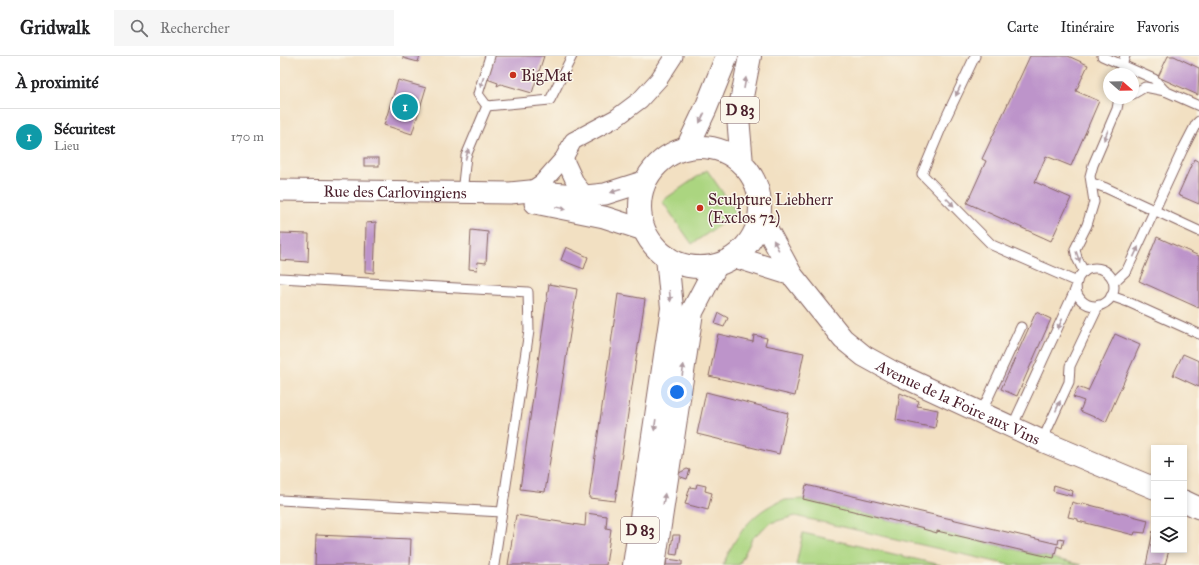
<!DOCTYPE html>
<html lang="fr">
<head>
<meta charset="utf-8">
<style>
  body { margin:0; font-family:"IM FELL Great Primer",serif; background:#f6f6f6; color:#202124 }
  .controls { position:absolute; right:12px; bottom:12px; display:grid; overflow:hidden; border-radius:0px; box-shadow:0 2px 6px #0003 }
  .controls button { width:36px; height:36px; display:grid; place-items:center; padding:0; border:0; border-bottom:1px solid #e0e0e0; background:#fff; color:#202124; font:20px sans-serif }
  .compass { position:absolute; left:823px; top:12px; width:36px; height:36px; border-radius:50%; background:#fff; box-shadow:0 2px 6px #0003; rotate:110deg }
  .you { position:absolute; left:397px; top:336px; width:14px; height:14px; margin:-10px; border:3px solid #fff; border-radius:50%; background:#1a73e8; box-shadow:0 0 0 6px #1a73e833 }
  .badge { display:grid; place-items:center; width:26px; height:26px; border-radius:50%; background:#d93025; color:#fff; font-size:13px; font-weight:700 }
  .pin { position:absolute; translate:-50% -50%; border:2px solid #fff; box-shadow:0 1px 4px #0006 }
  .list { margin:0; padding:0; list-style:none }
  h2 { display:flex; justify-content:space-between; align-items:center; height:52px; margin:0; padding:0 16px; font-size:17px }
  h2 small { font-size:13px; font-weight:400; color:#757577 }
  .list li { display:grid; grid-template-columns:26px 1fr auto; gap:12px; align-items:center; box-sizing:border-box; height:56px; padding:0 16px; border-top:1px solid #e0e0e0 }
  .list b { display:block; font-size:15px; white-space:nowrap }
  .list p { margin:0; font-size:13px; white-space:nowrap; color:#757577 }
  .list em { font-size:13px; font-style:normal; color:#757577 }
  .icon { flex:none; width:22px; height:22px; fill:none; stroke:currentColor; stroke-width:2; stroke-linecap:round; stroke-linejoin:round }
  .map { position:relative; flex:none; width:919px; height:509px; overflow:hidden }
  header { display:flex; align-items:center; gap:24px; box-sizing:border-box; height:56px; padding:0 20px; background:#fff; border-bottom:1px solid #e0e0e0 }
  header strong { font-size:19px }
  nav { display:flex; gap:22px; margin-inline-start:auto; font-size:14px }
  .search { width:280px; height:36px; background:#f6f6f6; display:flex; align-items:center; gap:10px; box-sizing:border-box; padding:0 14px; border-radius:0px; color:#757577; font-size:15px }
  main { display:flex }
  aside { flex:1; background:#fff }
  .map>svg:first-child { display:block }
</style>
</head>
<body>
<header>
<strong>Gridwalk</strong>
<div class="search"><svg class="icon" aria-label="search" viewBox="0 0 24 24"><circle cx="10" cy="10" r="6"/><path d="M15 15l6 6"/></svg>Rechercher</div>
<nav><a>Carte</a><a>Itinéraire</a><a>Favoris</a></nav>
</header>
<main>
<aside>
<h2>À proximité<small></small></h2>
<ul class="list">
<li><span class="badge" style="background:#0f9aa8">1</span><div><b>Sécuritest</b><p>Lieu</p></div><em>170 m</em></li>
</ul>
</aside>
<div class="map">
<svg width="919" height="509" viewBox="0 0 919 509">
  <rect width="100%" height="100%" fill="#fbf7ec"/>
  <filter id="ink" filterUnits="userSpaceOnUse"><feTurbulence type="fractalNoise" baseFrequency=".025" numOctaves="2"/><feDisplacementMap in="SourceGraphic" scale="8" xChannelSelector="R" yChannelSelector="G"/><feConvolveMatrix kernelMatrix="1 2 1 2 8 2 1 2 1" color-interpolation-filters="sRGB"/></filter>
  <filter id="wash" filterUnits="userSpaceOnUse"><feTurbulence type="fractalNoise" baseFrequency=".012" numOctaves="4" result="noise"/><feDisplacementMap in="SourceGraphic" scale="16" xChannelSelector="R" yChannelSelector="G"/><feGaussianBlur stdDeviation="0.9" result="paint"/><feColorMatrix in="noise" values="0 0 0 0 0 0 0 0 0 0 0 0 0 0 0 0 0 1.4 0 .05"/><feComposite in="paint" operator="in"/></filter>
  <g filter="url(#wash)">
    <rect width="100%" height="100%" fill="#f2e0c2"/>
    <g fill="#abd580" stroke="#7a7a56">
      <path d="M427,114l30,43 -45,31 -30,-43z"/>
      <path d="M523,443l121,29 -1,1 14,3v-1l144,34h-71l-215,-49 -25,7 -12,10 -6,6 -13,26h-16c11,-27 29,-54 58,-64 6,-2 15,-1 22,-2z"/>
      <path d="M523,477l138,32h-145z"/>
    </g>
    <g id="blocks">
      <g fill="#bd94ca">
        <path d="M123,0h17l-2,6 -15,-4z"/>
        <path d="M214,0h50l-12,37 -31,-9 -4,2 1,-3 -11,-4z"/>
        <path d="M750,0h38l20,9 -12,26 23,10 -28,65 -25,-10 -11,26 36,16 -20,43 -84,-38 19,-42 -4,-2z"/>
        <path d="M888,0h6l25,12 -1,27 -40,-18z"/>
        <path d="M118,24l28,8 -14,46 -28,-9z"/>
        <rect x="84" y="102" width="15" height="8"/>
        <path d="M914,103l5,3v42l-21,-9z"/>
        <path d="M96,166l-2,51 -9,-1 1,-49z"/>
        <path d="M191,174l17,2 -2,31 -8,-1 -1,8 -8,-1z"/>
        <path d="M0,177l29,1 -1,28 -28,-2z"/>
        <path d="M877,181l42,19v52l-60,-27z"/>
        <path d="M286,191l22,10 -4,12 -23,-9z"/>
        <path d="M269,228l28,5 -32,203 -25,-3z"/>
        <path d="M338,238l27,5 -30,202 -26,-3z"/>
        <path d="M756,256l15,7 -34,77 -16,-7z"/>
        <path d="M439,257l9,5 -4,9 -9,-3z"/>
        <path d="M438,278l35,8 1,-7 13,3 -2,7 39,8 -9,43 -86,-20z"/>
        <path d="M835,278l25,11 -34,77 -26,-11 4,-10 -11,-4 5,-10 10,4z"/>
        <path d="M903,298l16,7v26l-26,-12z"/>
        <path d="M426,336l82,21 -9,41 -82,-20z"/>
        <path d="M620,337l19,8 -2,5 21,4 -3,18 -39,-8z"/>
        <path d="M407,413l3,1 -3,9 -9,-3 1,-3z"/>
        <path d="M417,428l9,2 -1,5 7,2 -4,17 -23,-6 5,-17 6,1z"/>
        <path d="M526,429l252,59 1,-6 5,1 -2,9 -5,-2 -3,12 -117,-27v2l-14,-4 1,-1 -121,-29z"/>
        <path d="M774,429l19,6 -1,5 -19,-5z"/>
        <path d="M792,446l10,3v-2l66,17 -3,13 -10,-1 -1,3 -56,-14v-2l-10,-2z"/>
        <path d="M306,457l21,3 -1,12 5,1 -5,36h-98l8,-50 69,11z"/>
        <path d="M873,475l1,19h15l-4,15h-19z"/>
        <path d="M36,479l95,4 -1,26h-95z"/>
        <path d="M393,479h7l-3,20 -7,-1z"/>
        <path d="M387,503l15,2v4h-16z"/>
      </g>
    </g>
  </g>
  <g filter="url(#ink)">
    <use href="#blocks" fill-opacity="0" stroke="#856360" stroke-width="1"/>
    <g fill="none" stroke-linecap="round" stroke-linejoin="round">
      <defs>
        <g id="service">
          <path d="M695,0l-33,70 -20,48 70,71 85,37"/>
          <path d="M822,0l52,23 11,12"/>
          <path d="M842,18v-9l3,-9"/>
          <path d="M853,38l12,-7 20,4 34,15"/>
          <path d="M207,50l-9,-12 12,-38"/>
          <path d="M812,127l14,5 93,43"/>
          <path d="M182,137l4,-37 21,-50 63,-6 22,-44"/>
          <circle cx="815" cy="231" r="19"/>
          <path d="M804,216l-7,-14 -2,-9 12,-24 7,-23 -4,-26 3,-11 24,-56 2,-11"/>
          <path d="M0,222l248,14 1,39 -35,234"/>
          <path d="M834,226l13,-12 55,-119 14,-27 3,-3"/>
          <path d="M831,240l17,6 71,32"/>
          <path d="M701,357l40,-86"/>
          <path d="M732,371l64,-139"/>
          <path d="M762,385l27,-59 1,-16 29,-61"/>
          <path d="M0,444l222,12"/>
        </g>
        <g id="minor">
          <path d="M284,102l12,26 10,12"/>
          <path d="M250,135l12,-8 22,-25 9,-17 43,-23 24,-18 19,-21 15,-23"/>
        </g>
        <g id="tertiary">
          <path id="s1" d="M0,134l230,3 20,-2 56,5 19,-2 41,-13"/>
          <path d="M255,147l69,14 40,13"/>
          <path id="s2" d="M480,160l32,59 51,64 21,17 29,16 149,69 112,47"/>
          <path d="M455,201l57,18"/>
          <path d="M904,445l15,7"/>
        </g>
        <g id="primary">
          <circle cx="420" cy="151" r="60"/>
          <path d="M407,92l19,-40 21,-52"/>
          <path d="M462,108l-4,-47 12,-61"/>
          <path d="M354,509l38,-257 -5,-51"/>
          <path d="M374,509l38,-253 24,-46"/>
        </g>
      </defs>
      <use href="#service" stroke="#856360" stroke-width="11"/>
      <use href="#minor" stroke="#856360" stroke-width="19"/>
      <use href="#tertiary" stroke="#856360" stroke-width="23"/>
      <use href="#primary" stroke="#856360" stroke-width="24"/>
      <use href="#service" stroke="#fff" stroke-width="9"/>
      <use href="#minor" stroke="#fff" stroke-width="17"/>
      <use href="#tertiary" stroke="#fff" stroke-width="21"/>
      <use href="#primary" stroke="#fff" stroke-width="22"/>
    </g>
    <defs><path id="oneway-solid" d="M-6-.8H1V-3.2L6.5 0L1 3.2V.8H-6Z"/></defs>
    <g fill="#ae9aa0">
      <use href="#oneway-solid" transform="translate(202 26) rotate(108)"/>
      <use href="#oneway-solid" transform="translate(465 27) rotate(-80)"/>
      <use href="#oneway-solid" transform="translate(678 35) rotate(115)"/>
      <use href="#oneway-solid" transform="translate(422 62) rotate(116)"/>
      <use href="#oneway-solid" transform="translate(826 79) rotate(113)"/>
      <use href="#oneway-solid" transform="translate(187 98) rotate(-74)"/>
      <use href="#oneway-solid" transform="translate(336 135) rotate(163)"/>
      <use href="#oneway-solid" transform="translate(670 146) rotate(46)"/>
      <use href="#oneway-solid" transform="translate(281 152) rotate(12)"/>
      <use href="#oneway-solid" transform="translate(496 189) rotate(-118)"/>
      <use href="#oneway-solid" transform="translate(856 196) rotate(-65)"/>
      <use href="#oneway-solid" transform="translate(798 201) rotate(71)"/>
      <use href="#oneway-solid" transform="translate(390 240) rotate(84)"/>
      <use href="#oneway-solid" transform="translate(780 268) rotate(115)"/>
      <use href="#oneway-solid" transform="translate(403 314) rotate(-82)"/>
      <use href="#oneway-solid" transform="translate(778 350) rotate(-66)"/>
      <use href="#oneway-solid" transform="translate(375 369) rotate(98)"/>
      <use href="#oneway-solid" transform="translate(384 443) rotate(-82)"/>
    </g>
  </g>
  <g fill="#c8321e" stroke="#fbf7ec" stroke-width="1.5">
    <circle cx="233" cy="19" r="4"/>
    <circle cx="420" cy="152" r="4"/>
  </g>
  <g text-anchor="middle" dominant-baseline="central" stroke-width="3" stroke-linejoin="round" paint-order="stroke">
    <g fill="#fbf7ec" stroke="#7f6065" stroke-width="1">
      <rect x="441" y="41" width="38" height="26" rx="3"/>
      <rect x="341" y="461" width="38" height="26" rx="3"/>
    </g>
    <g font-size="15" font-weight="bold" fill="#4a1f2b">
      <text x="460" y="54">D 83</text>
      <text x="360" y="474">D 83</text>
    </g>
    <g font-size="16" fill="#4a1f2b" stroke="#fbf7ec" text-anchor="start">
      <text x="241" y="19">BigMat</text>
      <text x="428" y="143">Sculpture Liebherr<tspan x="428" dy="18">(Exclos 72)</tspan></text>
    </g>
    <g font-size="16" fill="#4a1f2b" stroke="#fbf7ec">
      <text stroke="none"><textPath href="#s1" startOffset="115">Rue des Carlovingiens</textPath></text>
      <text stroke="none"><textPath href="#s2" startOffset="281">Avenue de la Foire aux Vins</textPath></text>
    </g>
  </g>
</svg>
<div class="controls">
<button>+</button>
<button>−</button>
<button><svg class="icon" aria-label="layers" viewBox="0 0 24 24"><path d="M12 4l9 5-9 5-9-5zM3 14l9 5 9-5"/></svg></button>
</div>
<svg class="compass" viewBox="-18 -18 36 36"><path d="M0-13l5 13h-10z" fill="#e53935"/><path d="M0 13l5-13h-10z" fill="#757577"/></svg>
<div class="you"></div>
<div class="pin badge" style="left:125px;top:51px;background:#0f9aa8">1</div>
</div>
</main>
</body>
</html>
